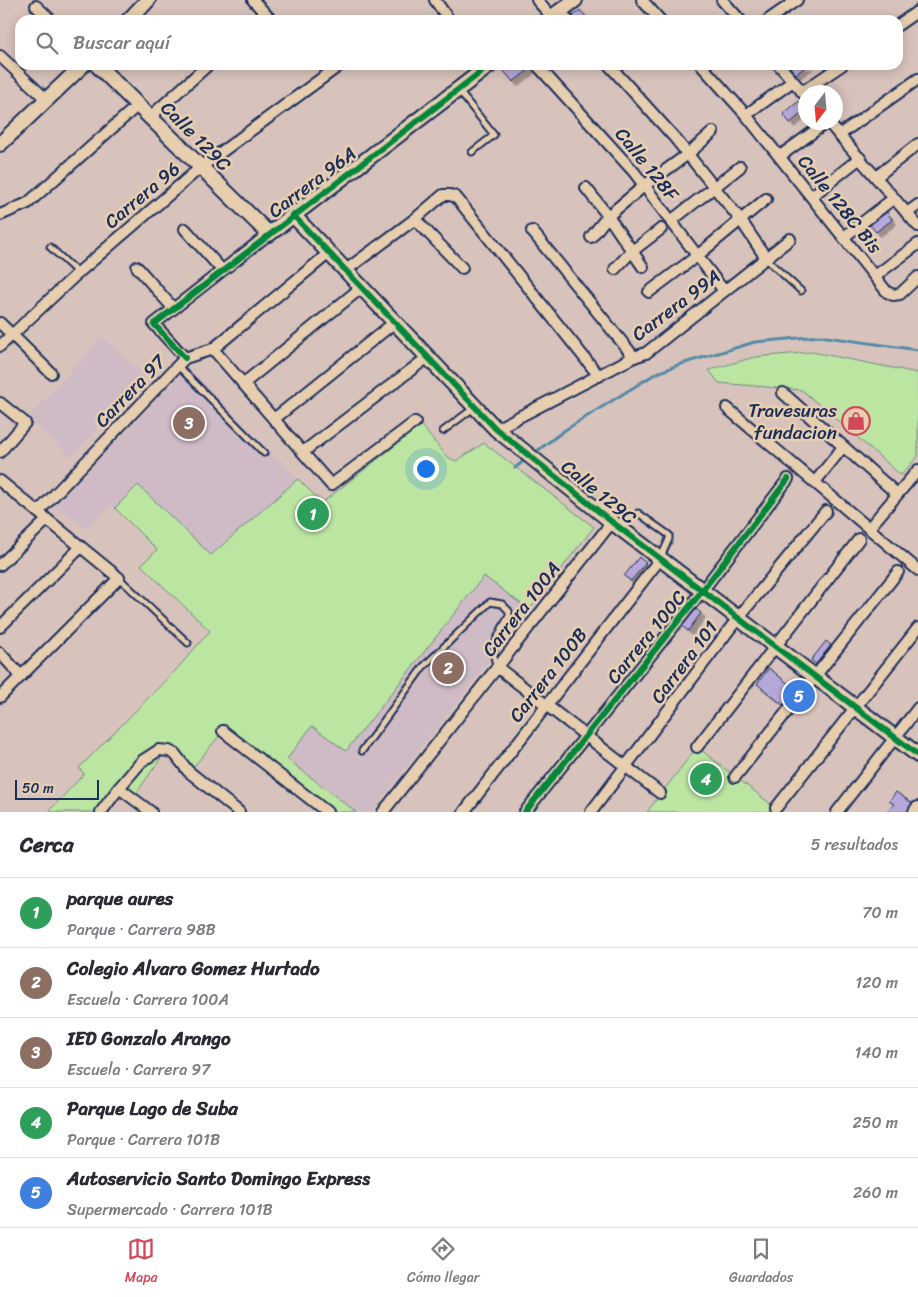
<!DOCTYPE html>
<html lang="es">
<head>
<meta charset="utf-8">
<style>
  body { margin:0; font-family:Sriracha,sans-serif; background:#f2f2f3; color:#2b2b33 }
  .compass { position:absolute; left:798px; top:85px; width:45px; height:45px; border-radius:50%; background:#fff; box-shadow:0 2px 12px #0003; rotate:196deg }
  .scale { position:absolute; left:15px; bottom:12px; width:84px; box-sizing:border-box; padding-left:5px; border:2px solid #1b2f5e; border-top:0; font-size:14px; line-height:18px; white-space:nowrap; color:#1b2f5e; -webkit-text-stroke:4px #e7ceaf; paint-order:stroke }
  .you { position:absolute; left:425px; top:468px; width:18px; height:18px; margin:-12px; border:4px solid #fff; border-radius:50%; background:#1a73e8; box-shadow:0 0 0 8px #1a73e833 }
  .badge { display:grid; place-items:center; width:32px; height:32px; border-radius:50%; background:#d1495b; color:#fff; font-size:16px; font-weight:700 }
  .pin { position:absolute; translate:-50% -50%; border:2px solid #fff; box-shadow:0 1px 5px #0006 }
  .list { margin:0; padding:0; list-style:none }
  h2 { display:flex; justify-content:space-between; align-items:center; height:65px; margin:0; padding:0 20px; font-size:21px }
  h2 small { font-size:16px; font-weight:400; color:#7c7c81 }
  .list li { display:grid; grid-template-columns:32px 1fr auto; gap:15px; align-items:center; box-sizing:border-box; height:70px; padding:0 20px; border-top:1px solid #e1e1e2 }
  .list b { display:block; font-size:19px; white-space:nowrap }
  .list p { margin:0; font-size:16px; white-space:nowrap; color:#7c7c81 }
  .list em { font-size:16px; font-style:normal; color:#7c7c81 }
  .icon { flex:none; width:28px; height:28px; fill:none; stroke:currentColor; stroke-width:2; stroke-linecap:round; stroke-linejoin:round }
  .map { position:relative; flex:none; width:918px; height:812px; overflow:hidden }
  .search { position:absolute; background:#fff; box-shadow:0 2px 12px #0003; left:15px; right:15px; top:15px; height:55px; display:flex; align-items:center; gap:12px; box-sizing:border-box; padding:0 18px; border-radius:15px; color:#7c7c81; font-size:19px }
  .sheet { height:415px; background:#fff }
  nav { display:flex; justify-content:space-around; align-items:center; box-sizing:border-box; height:70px; border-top:1px solid #e1e1e2; background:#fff; font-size:14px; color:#7c7c81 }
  nav a { display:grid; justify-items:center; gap:2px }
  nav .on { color:#d1495b }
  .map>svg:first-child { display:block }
</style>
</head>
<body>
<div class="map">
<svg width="918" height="812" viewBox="0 0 918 812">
  <defs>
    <filter id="shadow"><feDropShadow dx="4.5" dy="4.5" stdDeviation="0" flood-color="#0004"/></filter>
  </defs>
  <rect width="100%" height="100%" fill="#d8c3bc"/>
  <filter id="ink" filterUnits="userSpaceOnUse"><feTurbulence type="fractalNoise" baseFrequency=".02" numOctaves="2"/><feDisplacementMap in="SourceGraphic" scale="10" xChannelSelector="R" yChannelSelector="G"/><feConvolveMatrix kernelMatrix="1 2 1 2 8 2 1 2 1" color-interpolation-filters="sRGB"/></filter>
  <g filter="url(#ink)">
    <g fill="#cebbc5">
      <path d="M102,337l43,39 -74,81 -43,-39z"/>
      <path d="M188,367l110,112 -87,77 -73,-71 -23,23 -4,-4 -25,25 -32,-22z"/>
      <path d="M484,575l45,35 -158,202h-15l-70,-54 26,-33 34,26z"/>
    </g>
    <g fill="#bbe5a1" stroke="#6b8a80">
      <path d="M812,352l106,21v83l-17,19 -99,-85 -83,-7 -10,-13 46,-13z"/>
      <path d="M421,425l26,32 9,4 28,-18 110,84 -65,83 -45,-34 -138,175 -34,-25 -25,33 69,53h-29l-104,-81 -37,45 -21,-24 -32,46 -14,-10 -18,24h-48l-3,-2 34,-36 -5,-6 96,-97 35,-40 -69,-66 16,-15 -42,-42 23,-23 73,70 87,-76 24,24z"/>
      <path d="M697,747l84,65h-134z"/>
    </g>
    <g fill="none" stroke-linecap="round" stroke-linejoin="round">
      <g stroke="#538aa6" stroke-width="3">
        <path d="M533,454l32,-24 90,-56 23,-9 77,-23 65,-6 98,14"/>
        <path d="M515,468l11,-9"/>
      </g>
    </g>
    <g fill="#b6a8d9" stroke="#1b2f5e" filter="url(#shadow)">
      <path d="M580,10l9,10h-14l-2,-4z"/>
      <path d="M499,65h31l1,3 -18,14z"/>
      <path d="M788,65h20l-12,9z"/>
      <path d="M799,101l7,9 -16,13 -7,-9z"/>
      <path d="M887,212l5,8 -16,12 -6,-7z"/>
      <path d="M639,557l7,6 -15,18 -7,-5z"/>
      <path d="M696,609l5,4 -13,18 -6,-5z"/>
      <path d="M826,641l5,4 -15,19 -5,-4z"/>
      <path d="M769,668l27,22 -13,15 -26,-21z"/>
      <path d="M896,792l16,11 -5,9h-20l7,-8 -5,-3z"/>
    </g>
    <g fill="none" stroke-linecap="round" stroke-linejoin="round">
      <defs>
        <g id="lane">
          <path d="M458,90l36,45 -22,17"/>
          <path d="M50,247l28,26"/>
          <path d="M766,259l35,32"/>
          <path d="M178,366l86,87"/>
          <path d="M443,431l32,-24"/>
          <path d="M638,513l31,22v4l-8,18"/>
          <path d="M119,578l69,65"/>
          <path d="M362,751l61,-84 67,-65 12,2 7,7v5c-9,16 -21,33 -12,50"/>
        </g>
        <g id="street">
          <path d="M253,0l18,20"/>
          <path d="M435,0l14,20"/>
          <path d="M537,0l15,17"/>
          <path d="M642,0l18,20"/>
          <path d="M722,0l18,20"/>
          <path d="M36,6l15,14"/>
          <path d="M560,11l8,9"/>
          <path d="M768,20l29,-20"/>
          <path d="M898,25l20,-14"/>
          <path d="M0,56l47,44"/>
          <path d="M537,65l97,107 90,119"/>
          <path d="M609,65l65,72 40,50 26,32 26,39"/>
          <path d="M701,65l45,50 141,177 6,3 7,-1 18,-17"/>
          <path d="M779,65l27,31"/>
          <path d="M802,92l40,-27"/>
          <path d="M746,115l47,-34"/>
          <path d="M150,117l58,-52"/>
          <path d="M828,122l90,104"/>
          <path d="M839,135l79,-56"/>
          <path d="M780,156l47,-34"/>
          <path d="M876,177l42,-33"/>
          <path d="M586,188l22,28 35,51"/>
          <path d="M812,196l48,-38"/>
          <path d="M907,213l11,-8"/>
          <path d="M0,215l28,-12 110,-98"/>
          <path d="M415,219l47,49"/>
          <path d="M671,221l69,-54"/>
          <path d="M185,229l37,41"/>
          <path d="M532,231l102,126"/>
          <path d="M591,237l17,-21 36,-30 44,-32 25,-22"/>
          <path d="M844,237l50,-39"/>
          <path d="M137,267l36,41"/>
          <path d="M615,269l16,-17 30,-23"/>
          <path d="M346,270l69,-51 28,-24h7l6,2 143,179"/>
          <path d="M875,276l43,-32"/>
          <path d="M649,292l48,-36 69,-57"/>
          <path d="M0,323l51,50"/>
          <path d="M0,346l78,-73 123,-106 139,-102"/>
          <path d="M213,349l118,136 84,-63"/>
          <path d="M185,358l-31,-34 115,-90"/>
          <path d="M243,384l119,-97"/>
          <path d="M783,393l114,101"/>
          <path d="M0,403l25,20 -25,29"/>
          <path d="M727,408l191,162"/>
          <path d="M274,419l121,-97"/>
          <path d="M496,429l138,-72 12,-4 144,-114"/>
          <path d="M303,452l125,-95"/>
          <path d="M0,481l119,97 -119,119"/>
          <path d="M815,482l28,-35"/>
          <path d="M38,512l147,-154 28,-9 116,-96"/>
          <path d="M869,528l49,-58"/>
          <path d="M0,565l47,-45"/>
          <path d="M0,627l81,-80"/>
          <path d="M0,653l21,23"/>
          <path d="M497,667l163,126"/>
          <path d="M223,731l104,81"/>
          <path d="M697,747l162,-208"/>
          <path d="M735,777l163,-205"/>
          <path d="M119,788l32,24"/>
          <path d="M776,808l142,-180"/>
          <path d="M101,812l18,-24 23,-27 17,-11 10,1 6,3 13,17 51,41"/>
          <path d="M383,812l229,-290"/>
          <path d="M464,812l196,-253"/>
          <path d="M525,812l177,-221 86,-112"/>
          <path d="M591,812l147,-194 88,-107"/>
          <path d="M837,812l81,-104"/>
        </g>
        <g id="secondary">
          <path d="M129,20l19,-20"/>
          <path d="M548,20l27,-20"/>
          <path d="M97,65l172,169 221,-169"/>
          <path d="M0,144l83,-79"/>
          <path d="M293,215l203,214 116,93 306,233"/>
          <path d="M916,812l2,-3"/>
        </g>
      </defs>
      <use href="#lane" stroke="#1b2f5e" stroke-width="9"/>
      <use href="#street" stroke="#1b2f5e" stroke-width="14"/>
      <use href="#secondary" stroke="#1b2f5e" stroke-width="18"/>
      <use href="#lane" stroke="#e7ceaf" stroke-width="5"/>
      <use href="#street" stroke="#e7ceaf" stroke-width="10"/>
      <use href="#secondary" stroke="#e7ceaf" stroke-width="14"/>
      <defs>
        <g id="cycleway">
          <path d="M293,215l203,214 116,93 306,233"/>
          <path d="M185,358l-31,-34 336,-259"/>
          <path d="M525,812l177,-221 86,-112"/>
        </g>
      </defs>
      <use href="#cycleway" stroke="#e7ceaf" stroke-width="9"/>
      <use href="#cycleway" stroke="#00873e" stroke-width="6"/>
    </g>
  </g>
  <defs>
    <symbol id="shop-ring" viewBox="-11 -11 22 22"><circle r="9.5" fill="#e7ceaf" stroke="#d1495b" stroke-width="1.5"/><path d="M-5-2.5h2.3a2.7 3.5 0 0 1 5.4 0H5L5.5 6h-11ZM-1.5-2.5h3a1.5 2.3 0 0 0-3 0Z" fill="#d1495b"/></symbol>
  </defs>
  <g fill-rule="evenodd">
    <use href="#shop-ring" x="840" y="405" width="32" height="32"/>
  </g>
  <g text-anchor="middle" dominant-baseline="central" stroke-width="5" stroke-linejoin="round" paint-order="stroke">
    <g font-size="19" fill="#1b2f5e" stroke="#e7ceaf">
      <text transform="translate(196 136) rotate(45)">Calle 129C</text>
      <text transform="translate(647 164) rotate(51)">Calle 128F</text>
      <text transform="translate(312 182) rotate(-37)">Carrera 96A</text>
      <text transform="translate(142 195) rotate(-40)">Carrera 96</text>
      <text transform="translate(840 204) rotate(51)">Calle 128C Bis</text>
      <text transform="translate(676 305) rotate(-37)">Carrera 99A</text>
      <text transform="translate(130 391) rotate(-46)">Carrera 97</text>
      <text transform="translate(599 492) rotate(39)">Calle 129C</text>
      <text transform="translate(521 609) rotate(-52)">Carrera 100A</text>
      <text transform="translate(646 637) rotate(-51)">Carrera 100C</text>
      <text transform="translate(684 662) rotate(-53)">Carrera 101</text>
      <text transform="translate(548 675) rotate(-52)">Carrera 100B</text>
    </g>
    <g font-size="19" fill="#1b2f5e" stroke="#e7ceaf" text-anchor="end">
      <text x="837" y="410">Travesuras<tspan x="837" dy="22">fundacion</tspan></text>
    </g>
  </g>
</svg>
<svg class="compass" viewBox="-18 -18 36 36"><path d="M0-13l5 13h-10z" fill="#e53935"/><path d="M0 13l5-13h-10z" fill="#7c7c81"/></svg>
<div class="scale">50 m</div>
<div class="you"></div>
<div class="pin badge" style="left:313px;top:514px;background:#2e9e5b">1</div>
<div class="pin badge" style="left:448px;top:668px;background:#8d6e63">2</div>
<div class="pin badge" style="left:189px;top:423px;background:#8d6e63">3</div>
<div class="pin badge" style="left:706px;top:779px;background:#2e9e5b">4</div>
<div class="pin badge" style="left:799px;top:696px;background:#3f7fe0">5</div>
<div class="search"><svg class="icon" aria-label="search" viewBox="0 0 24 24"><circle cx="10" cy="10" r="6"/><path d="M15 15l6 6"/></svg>Buscar aquí</div>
</div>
<section class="sheet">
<h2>Cerca<small>5 resultados</small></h2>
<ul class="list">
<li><span class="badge" style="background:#2e9e5b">1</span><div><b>parque aures</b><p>Parque · Carrera 98B</p></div><em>70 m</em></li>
<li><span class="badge" style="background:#8d6e63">2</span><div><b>Colegio Alvaro Gomez Hurtado</b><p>Escuela · Carrera 100A</p></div><em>120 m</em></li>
<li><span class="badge" style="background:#8d6e63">3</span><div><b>IED Gonzalo Arango</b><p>Escuela · Carrera 97</p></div><em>140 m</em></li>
<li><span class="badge" style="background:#2e9e5b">4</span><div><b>Parque Lago de Suba</b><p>Parque · Carrera 101B</p></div><em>250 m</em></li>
<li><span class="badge" style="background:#3f7fe0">5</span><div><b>Autoservicio Santo Domingo Express</b><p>Supermercado · Carrera 101B</p></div><em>260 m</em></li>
</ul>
</section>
<nav>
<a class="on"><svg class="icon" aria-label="map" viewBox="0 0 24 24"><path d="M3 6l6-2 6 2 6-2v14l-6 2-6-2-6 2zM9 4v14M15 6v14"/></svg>Mapa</a>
<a><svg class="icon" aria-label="directions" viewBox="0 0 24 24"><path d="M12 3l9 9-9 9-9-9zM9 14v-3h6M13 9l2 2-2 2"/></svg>Cómo llegar</a>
<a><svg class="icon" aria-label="saved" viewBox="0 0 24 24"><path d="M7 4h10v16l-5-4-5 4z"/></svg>Guardados</a>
</nav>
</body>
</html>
